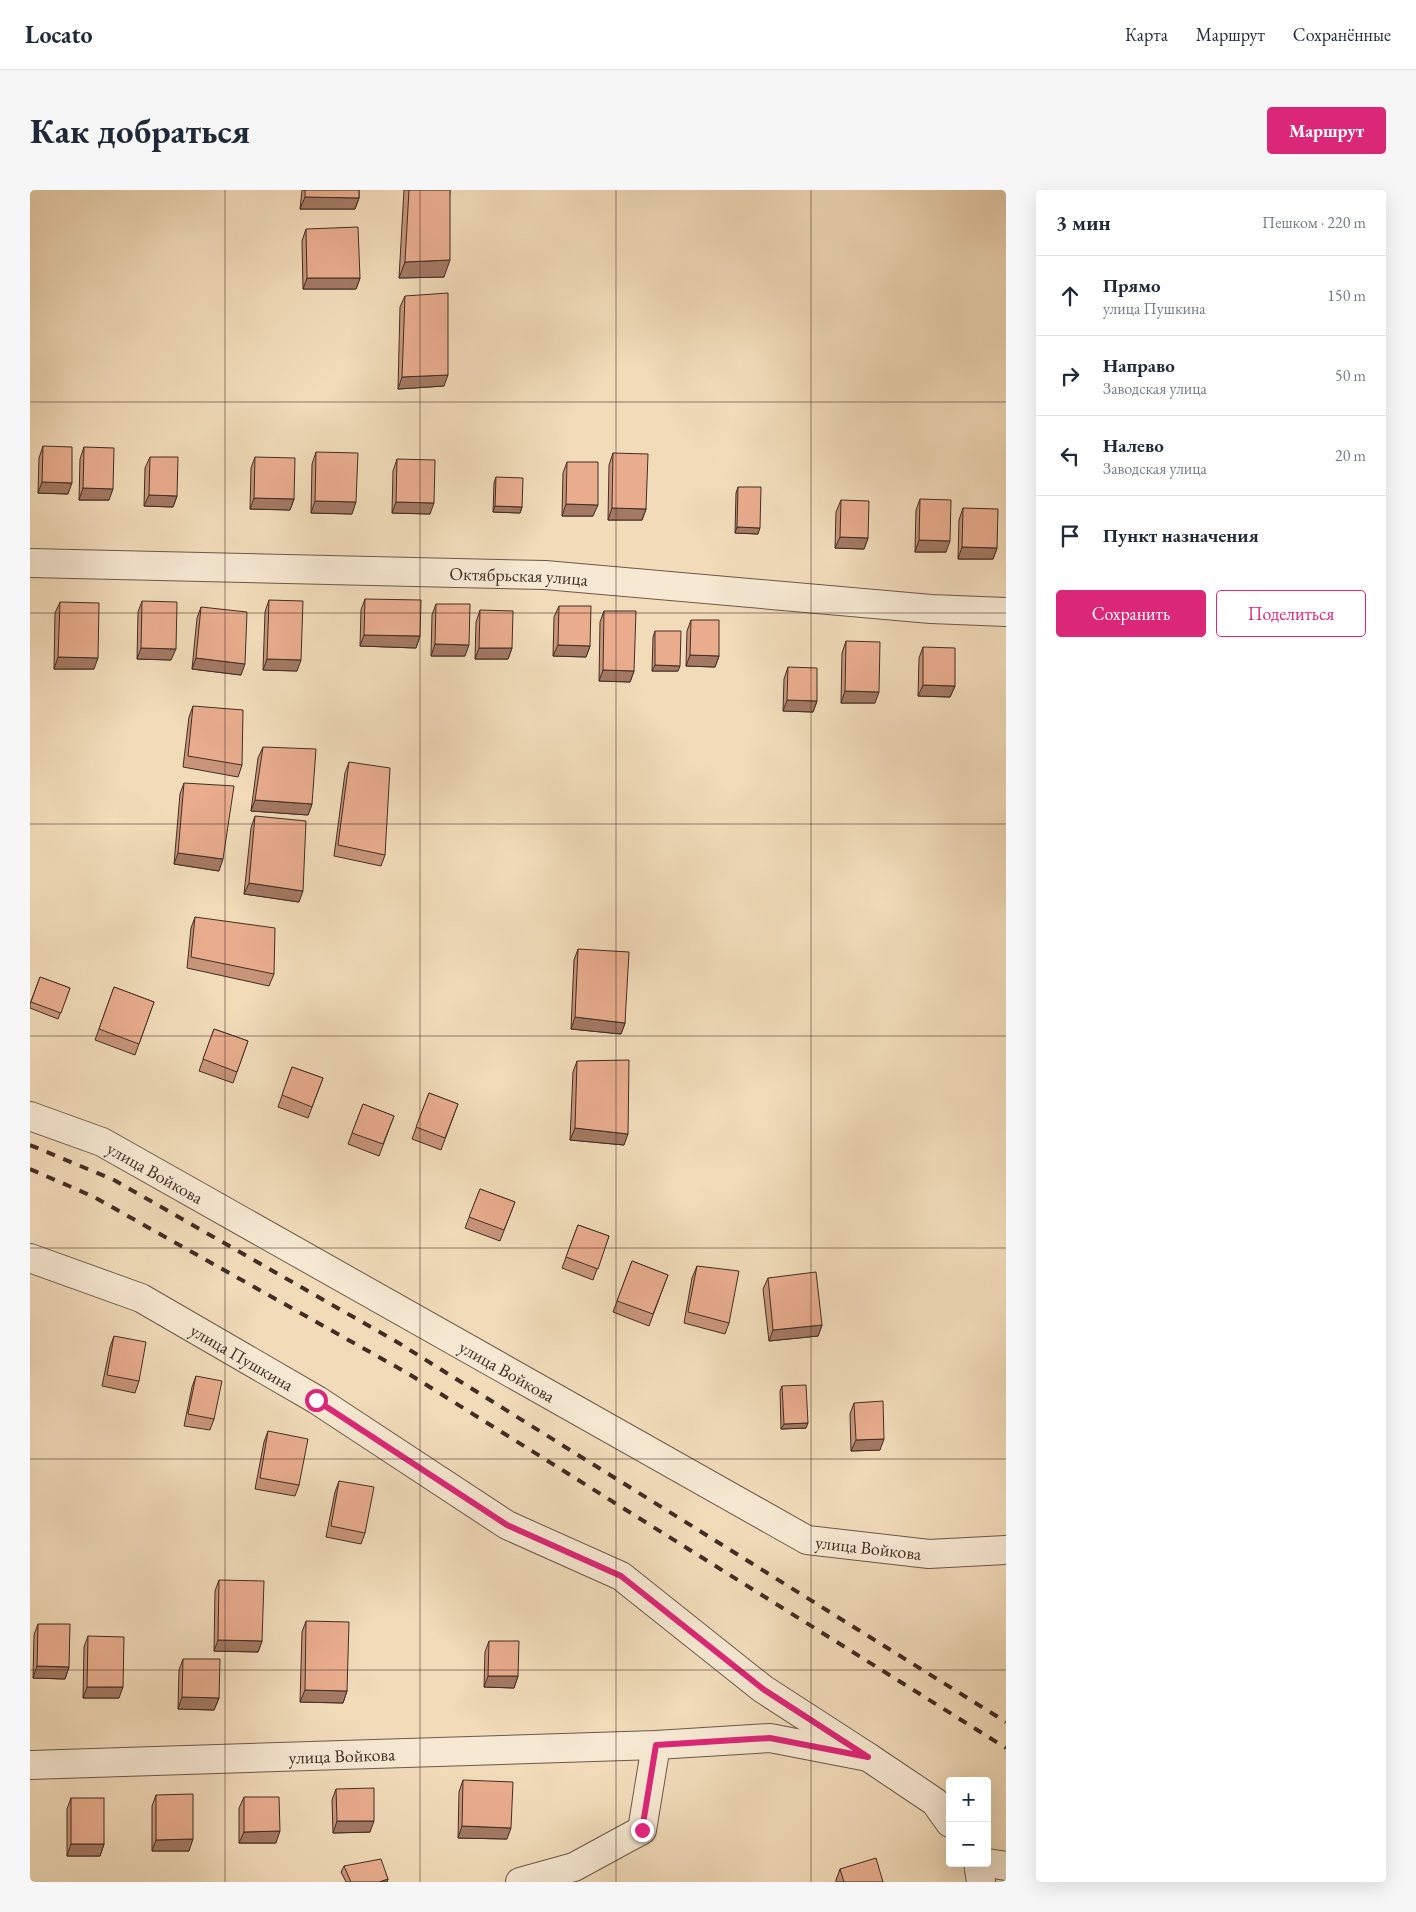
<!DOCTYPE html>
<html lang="ru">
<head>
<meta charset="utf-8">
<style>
  body { margin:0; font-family:"EB Garamond",serif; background:#f6f6f7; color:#1f2937 }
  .controls { position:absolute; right:15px; bottom:15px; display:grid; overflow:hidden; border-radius:5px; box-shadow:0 5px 20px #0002 }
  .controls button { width:45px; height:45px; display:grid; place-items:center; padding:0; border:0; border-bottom:1px solid #e0e1e3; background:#fff; color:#1f2937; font:25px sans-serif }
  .stop { position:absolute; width:15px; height:15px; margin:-11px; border:4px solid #db2777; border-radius:50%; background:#fff }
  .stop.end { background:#db2777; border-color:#fff; box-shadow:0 1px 5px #0008 }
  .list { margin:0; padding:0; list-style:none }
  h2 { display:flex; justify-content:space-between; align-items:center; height:65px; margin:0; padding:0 20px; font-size:21px }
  h2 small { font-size:16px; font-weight:400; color:#747a83 }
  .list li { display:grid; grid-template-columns:32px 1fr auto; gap:15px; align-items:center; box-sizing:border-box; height:80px; padding:0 20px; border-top:1px solid #e0e1e3 }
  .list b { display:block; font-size:19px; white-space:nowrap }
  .list p { margin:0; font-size:16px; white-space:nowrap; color:#747a83 }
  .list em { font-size:16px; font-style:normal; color:#747a83 }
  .actions { display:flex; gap:10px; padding:15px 20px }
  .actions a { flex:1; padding:11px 0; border:1px solid #db2777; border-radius:5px; text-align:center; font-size:18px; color:#db2777 }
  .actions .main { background:#db2777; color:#fff }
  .icon { flex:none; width:28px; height:28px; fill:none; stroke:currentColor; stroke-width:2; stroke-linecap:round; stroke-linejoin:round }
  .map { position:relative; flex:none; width:976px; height:1692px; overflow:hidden; border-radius:5px }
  header { display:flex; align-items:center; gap:30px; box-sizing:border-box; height:70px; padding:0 25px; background:#fff; border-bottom:1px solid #e0e1e3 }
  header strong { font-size:24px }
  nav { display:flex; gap:28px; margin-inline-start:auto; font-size:18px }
  .intro { display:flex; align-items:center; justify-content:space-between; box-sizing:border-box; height:120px; padding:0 30px }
  h1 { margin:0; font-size:35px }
  .button { padding:12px 22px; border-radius:5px; background:#db2777; color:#fff; font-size:18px; font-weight:700 }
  main { display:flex; gap:30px; padding:0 30px }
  aside { flex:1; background:#fff; border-radius:5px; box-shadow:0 5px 20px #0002 }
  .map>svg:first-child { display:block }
</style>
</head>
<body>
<header>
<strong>Locato</strong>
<nav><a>Карта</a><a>Маршрут</a><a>Сохранённые</a></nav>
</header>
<div class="intro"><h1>Как добраться</h1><a class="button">Маршрут</a></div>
<main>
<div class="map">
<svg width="976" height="1692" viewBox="0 0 976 1692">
  <rect width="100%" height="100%" fill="#f1dbb9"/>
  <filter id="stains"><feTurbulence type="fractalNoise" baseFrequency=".004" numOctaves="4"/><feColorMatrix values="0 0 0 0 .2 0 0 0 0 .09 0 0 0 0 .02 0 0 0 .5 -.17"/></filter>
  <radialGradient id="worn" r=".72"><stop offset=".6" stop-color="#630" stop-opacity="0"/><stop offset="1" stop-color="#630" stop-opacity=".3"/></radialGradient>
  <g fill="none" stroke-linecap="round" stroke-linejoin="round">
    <defs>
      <g id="minor">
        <path id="s1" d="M0,373l515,12 386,34 75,3"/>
        <path id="s2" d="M0,926l72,26 705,398 122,14 77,-4"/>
        <path id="s3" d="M0,1068l111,40 176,102 190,125 114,51 142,113 105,68"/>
        <path id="s4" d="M0,1575l626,-20 114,-7 98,19 67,45 15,21"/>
        <path d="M948,1673l3,19"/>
        <path d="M957,1673l19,3"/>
        <path d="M490,1692l54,-15 68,-37 14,-85"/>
      </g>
    </defs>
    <use href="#minor" stroke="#6e584a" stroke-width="30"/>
    <use href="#minor" stroke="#f6e8d2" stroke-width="28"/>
    <g stroke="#422d25" stroke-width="4" stroke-dasharray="9 9" stroke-linecap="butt">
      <path d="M0,955l84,35 283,162 609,380"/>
      <path d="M0,979l64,28 315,177 597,374"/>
    </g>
  </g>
  <g fill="#c8957a" stroke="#422d25">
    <path d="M272,0h57v8l-4,11h-55z"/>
    <path d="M374,0h46l-6,87 -45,1z"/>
    <path d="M276,39l54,49 -4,11h-53l-1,-48z"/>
    <path d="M375,106l39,90 -46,3 2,-82z"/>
    <path d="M13,256l25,48 -30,-1 1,-35z"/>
    <path d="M54,257l25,53h-30l1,-41z"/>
    <path d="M286,262l36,62 -41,-1 1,-49z"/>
    <path d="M583,263l33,56 -4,11h-34l1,-55z"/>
    <path d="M120,267l27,39 -4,11 -29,-1 1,-38z"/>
    <path d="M225,267l39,42 -4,11 -40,-1 1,-41z"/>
    <path d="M367,269l33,55 -38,-1 1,-42z"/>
    <path d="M537,272l26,54h-31l1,-43z"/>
    <path d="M466,287l26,30 -2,6 -27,-1 1,-29z"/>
    <path d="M708,297l20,47 -23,-1 1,-40z"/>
    <path d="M890,309l26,53h-31l1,-42z"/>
    <path d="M811,310l27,38 -4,11 -29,-1 1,-36z"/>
    <path d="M933,318l34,40 -4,11h-35l1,-39z"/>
    <path d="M335,409l55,37 -4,12 -56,-2 1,-36z"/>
    <path d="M239,410l28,71 -34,-1 2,-58z"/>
    <path d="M112,411l29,59 -34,-1 1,-47z"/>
    <path d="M30,412l34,67h-40l1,-56z"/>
    <path d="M406,414l29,52h-34l1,-41z"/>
    <path d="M529,416l31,40 -4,11 -33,-1 1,-39z"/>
    <path d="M171,417l40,68 -49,-6 5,-51z"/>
    <path d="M450,420l32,38 -4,11h-33l1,-37z"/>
    <path d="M574,421l30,60 -4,11 -31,-1 1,-59z"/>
    <path d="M661,430l28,36 -4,11 -29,-1 1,-35z"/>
    <path d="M625,441l23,40h-26l1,-34z"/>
    <path d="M816,451l29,62h-34l1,-50z"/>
    <path d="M893,457l32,39 -5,11 -32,-1 1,-38z"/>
    <path d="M758,477l29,34 -4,11 -30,-1 1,-32z"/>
    <path d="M163,516l49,59 -4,12 -55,-10 6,-50z"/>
    <path d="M233,557l49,57 -4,11 -57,-4 7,-53z"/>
    <path d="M319,572l36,93 -4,11 -47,-10 11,-83z"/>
    <path d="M154,593l35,88 -45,-7 6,-70z"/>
    <path d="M225,626l44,86 -55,-8 7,-66z"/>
    <path d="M165,727l79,57 -5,12 -82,-18 4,-40z"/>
    <path d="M548,759l47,74 -4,11 -50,-5 3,-69z"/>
    <path d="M10,787l30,11 -12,31 -28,-11v-4z"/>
    <path d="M84,797l40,15 -19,53 -40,-15z"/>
    <path d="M184,839l34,12 -15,42 -34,-12z"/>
    <path d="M547,871l47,84 -54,-5 3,-68z"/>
    <path d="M262,877l31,11 -15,40 -30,-11z"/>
    <path d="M399,903l29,11 -17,46 -29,-11z"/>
    <path d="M333,914l31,12 -15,40 -31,-12z"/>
    <path d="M450,999l35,13 -15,39 -35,-13z"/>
    <path d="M548,1035l31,11 -16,44 -31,-12z"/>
    <path d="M602,1071l36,14 -19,51 -36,-14z"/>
    <path d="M667,1076l32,57 -4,11 -41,-11 8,-45z"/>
    <path d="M738,1088l54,47 -4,11 -49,5 -6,-52z"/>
    <path d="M84,1146l25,45 -4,12 -33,-7 8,-39z"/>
    <path d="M166,1186l18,43 -4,11 -26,-4 8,-39z"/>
    <path d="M752,1196l24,42 -25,1 -1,-38z"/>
    <path d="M824,1213l26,47 -29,1 -1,-37z"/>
    <path d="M238,1241l31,54 -4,11 -40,-7 9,-47z"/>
    <path d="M309,1291l26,52 -4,11 -35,-7 9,-45z"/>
    <path d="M189,1390l43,61 -4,11 -44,-1 1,-60z"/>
    <path d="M276,1431l41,70 -4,12 -43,-1 2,-70z"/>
    <path d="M8,1434l31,43 -4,12 -32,-1 1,-43z"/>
    <path d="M58,1446l31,62h-36l1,-51z"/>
    <path d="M459,1451l29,35 -4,12 -30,-1 1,-35z"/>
    <path d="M153,1469l36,39 -5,12 -36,-1 1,-39z"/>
    <path d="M433,1590l44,59 -49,-1 1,-46z"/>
    <path d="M306,1599l34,43 -37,1 -1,-33z"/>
    <path d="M126,1605l33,56h-37v-45z"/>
    <path d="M214,1607l32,46h-37v-35z"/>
    <path d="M41,1608l33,46 -4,12h-33v-47z"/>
    <path d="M314,1676l44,13 -1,3h-41l-5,-10z"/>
    <path d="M810,1679l43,13h-47v-2z"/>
  </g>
  <g fill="#a37963" stroke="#422d25">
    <path d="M275,7l54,1 -4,11h-55z"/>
    <path d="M420,70l-6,17 -45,1 6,-16z"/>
    <path d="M277,88h53l-4,11h-53z"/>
    <path d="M418,185l-4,11 -46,3 4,-12z"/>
    <path d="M12,292l30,1 -4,11 -30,-1z"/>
    <path d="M53,298l30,1 -4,11h-30z"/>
    <path d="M119,305l28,1 -4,11 -29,-1z"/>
    <path d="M224,308l40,1 -4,11 -40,-1z"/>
    <path d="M285,311l41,1 -4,12 -41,-1z"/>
    <path d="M366,312l38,1 -4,11 -38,-1z"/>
    <path d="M536,314l32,1 -5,11h-31z"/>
    <path d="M465,316l27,1 -2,6 -27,-1z"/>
    <path d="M582,318l34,1 -4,11h-34z"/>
    <path d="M707,337l23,1 -2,6 -23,-1z"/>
    <path d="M810,347l28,1 -4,11 -29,-1z"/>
    <path d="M889,350l31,1 -4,11h-31z"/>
    <path d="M932,357l35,1 -4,11h-35z"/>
    <path d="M334,445l56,1 -4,12 -56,-2z"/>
    <path d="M405,454l34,1 -4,11h-34z"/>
    <path d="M528,455l32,1 -4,11 -33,-1z"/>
    <path d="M111,458l35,1 -5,11 -34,-1z"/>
    <path d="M449,458h33l-4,11h-33z"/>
    <path d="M660,465l29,1 -4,11 -29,-1z"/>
    <path d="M28,467l40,1 -4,11h-40z"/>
    <path d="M166,468l49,6 -4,11 -49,-6z"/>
    <path d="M237,469l34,1 -4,11 -34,-1z"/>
    <path d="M625,475l25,1 -2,5h-26z"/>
    <path d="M573,480l31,1 -4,11 -31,-1z"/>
    <path d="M893,495l32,1 -5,11 -32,-1z"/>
    <path d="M815,501l34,1 -4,11h-34z"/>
    <path d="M757,510l30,1 -4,11 -30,-1z"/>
    <path d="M225,610l57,4 -4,11 -57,-4z"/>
    <path d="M148,663l45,6 -4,12 -45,-7z"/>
    <path d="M219,693l54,8 -4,11 -55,-8z"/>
    <path d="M545,827l50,6 -4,11 -50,-5z"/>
    <path d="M545,938l53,6 -4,11 -54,-5z"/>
    <path d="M792,1135l-4,11 -49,5 4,-11z"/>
    <path d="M778,1233l-2,5 -25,1 3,-5z"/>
    <path d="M854,1249l-4,11 -29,1 5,-11z"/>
    <path d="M188,1450l44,1 -4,11 -44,-1z"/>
    <path d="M7,1476l32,1 -4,12 -32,-1z"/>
    <path d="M458,1486h30l-4,12 -30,-1z"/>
    <path d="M57,1497h36l-4,11h-36z"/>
    <path d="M275,1500l42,1 -4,12 -43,-1z"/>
    <path d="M152,1507l37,1 -5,12 -36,-1z"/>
    <path d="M307,1631h37l-4,11 -37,1z"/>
    <path d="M432,1636l49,2 -4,11 -49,-1z"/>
    <path d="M250,1641l-4,12h-37l5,-11z"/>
    <path d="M163,1649l-4,12h-37l4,-11z"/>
    <path d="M41,1654h33l-4,12h-33z"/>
    <path d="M358,1689l-1,3h-8z"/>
  </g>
  <g fill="#e9ad8e" stroke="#422d25">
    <path d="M275,0h54v8l-54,-1z"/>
    <path d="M379,0h41v70l-45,2z"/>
    <path d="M328,37l2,51h-53l-1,-49z"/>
    <path d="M418,103v82l-46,2 3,-81z"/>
    <path d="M13,256l29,1v36l-30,-1z"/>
    <path d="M54,257l30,1 -1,41 -30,-1z"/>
    <path d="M286,262l42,1 -2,49 -41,-1z"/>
    <path d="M583,263l35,1 -2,55 -34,-1z"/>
    <path d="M120,267h28l-1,39 -28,-1z"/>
    <path d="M225,267l40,1 -1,41 -40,-1z"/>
    <path d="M367,269l38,1 -1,43 -38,-1z"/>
    <path d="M537,272h31v43l-32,-1z"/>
    <path d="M466,287l27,1 -1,29 -27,-1z"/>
    <path d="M708,297h23l-1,41 -23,-1z"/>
    <path d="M890,309l31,1 -1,41 -31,-1z"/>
    <path d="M811,310l28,1 -1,37 -28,-1z"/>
    <path d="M933,318l35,1 -1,39 -35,-1z"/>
    <path d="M335,409l56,1 -1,36 -56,-1z"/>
    <path d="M239,410l34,1 -2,59 -34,-1z"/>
    <path d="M112,411l35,1 -1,47 -35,-1z"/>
    <path d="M30,412l39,1 -1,55 -40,-1z"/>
    <path d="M406,414h34l-1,41 -34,-1z"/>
    <path d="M529,416h32l-1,40 -32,-1z"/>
    <path d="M171,417l46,5 -2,52 -49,-6z"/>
    <path d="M450,420l33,1 -1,37h-33z"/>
    <path d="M574,421h32l-2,60 -31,-1z"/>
    <path d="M661,430h28v36l-29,-1z"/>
    <path d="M625,441h26l-1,35 -25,-1z"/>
    <path d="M816,451l34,1 -1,50 -34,-1z"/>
    <path d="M893,457l32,1v38l-32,-1z"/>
    <path d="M758,477l29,1v33l-30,-1z"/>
    <path d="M163,516l50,4 -1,55 -54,-9z"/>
    <path d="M233,557l53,2 -4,55 -57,-4z"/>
    <path d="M319,572l41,6 -5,87 -47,-10z"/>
    <path d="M154,593l50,3 -11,73 -45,-6z"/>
    <path d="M225,626l51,5 -3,70 -54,-8z"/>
    <path d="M165,727l80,11 -1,46 -83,-17z"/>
    <path d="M548,759l51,3 -4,71 -50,-6z"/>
    <path d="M10,787l30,11 -9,25 -30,-11z"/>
    <path d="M84,797l40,15 -15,42 -40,-15z"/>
    <path d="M184,839l34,12 -11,31 -34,-13z"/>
    <path d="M599,870l-1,74 -53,-6 2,-67z"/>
    <path d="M262,877l31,11 -11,29 -30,-12z"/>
    <path d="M399,903l29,11 -13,34 -29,-11z"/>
    <path d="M333,914l31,12 -11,28 -31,-11z"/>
    <path d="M450,999l35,13 -11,28 -35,-13z"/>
    <path d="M548,1035l31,11 -11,33 -32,-12z"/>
    <path d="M602,1071l36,14 -15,39 -36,-13z"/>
    <path d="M667,1076l42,5 -10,52 -41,-11z"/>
    <path d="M786,1082l6,53 -49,5 -5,-52z"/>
    <path d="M84,1146l32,6 -7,39 -32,-6z"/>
    <path d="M166,1186l26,5 -8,38 -26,-5z"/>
    <path d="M776,1195l2,38 -24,1 -2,-38z"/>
    <path d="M853,1211l1,38 -28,1 -2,-37z"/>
    <path d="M238,1241l40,8 -9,46 -39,-7z"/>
    <path d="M309,1291l35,6 -9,46 -34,-7z"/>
    <path d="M189,1390l45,1 -2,60 -44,-1z"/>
    <path d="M276,1431l43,1 -2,69 -42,-1z"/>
    <path d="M8,1434h32l-1,43 -32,-1z"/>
    <path d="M58,1446l36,1 -1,50h-36z"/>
    <path d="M459,1451h30l-1,35h-30z"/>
    <path d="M153,1469h37l-1,39 -37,-1z"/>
    <path d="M433,1590l50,2 -2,46 -49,-2z"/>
    <path d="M344,1598v33h-37l-1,-32z"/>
    <path d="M163,1604v45l-37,1v-45z"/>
    <path d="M214,1607h35l1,34 -36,1z"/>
    <rect x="41" y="1608" width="33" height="46"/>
    <path d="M846,1668l7,24h-39l-4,-13z"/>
    <path d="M351,1669l7,20 -9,3h-28l-7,-16z"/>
  </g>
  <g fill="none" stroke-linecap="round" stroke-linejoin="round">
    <path stroke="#db2777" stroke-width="6" d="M286,1210l191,125 114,51 142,113 105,68 -98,-19 -114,7 -14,85"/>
  </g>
  <path fill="none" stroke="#422d25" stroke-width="1" stroke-opacity="0.55" d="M195,0v1692M390,0v1692M586,0v1692M781,0v1692M0,212h976M0,423h976M0,634h976M0,846h976M0,1058h976M0,1269h976M0,1480h976"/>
  <g text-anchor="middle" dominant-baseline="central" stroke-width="4" stroke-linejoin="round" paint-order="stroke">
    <g font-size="18" fill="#422d25" stroke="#f6e8d2">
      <text stroke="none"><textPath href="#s1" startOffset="489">Октябрьская улица</textPath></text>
      <text stroke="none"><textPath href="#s2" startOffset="138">улица Войкова</textPath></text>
      <text stroke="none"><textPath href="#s3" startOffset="235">улица Пушкина</textPath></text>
      <text stroke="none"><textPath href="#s2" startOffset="542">улица Войкова</textPath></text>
      <text stroke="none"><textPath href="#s2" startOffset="948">улица Войкова</textPath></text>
      <text stroke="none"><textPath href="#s4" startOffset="312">улица Войкова</textPath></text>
    </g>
  </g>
  <rect width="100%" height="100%" filter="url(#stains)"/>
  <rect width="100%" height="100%" fill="url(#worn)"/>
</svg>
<div class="controls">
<button>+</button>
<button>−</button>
</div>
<div class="stop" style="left:286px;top:1210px"></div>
<div class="stop end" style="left:612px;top:1640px"></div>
</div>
<aside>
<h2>3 мин<small>Пешком · 220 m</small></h2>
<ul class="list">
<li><svg class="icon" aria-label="ahead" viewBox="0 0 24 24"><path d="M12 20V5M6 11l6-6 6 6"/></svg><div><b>Прямо</b><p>улица Пушкина</p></div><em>150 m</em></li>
<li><svg class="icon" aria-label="right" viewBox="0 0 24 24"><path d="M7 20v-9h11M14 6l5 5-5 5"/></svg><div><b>Направо</b><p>Заводская улица</p></div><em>50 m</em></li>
<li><svg class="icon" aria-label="left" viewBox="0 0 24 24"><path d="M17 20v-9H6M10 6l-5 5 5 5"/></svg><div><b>Налево</b><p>Заводская улица</p></div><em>20 m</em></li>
<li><svg class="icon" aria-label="arrive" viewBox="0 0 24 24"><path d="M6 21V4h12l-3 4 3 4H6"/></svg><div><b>Пункт назначения</b></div></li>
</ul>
<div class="actions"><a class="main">Сохранить</a><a>Поделиться</a></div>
</aside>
</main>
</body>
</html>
